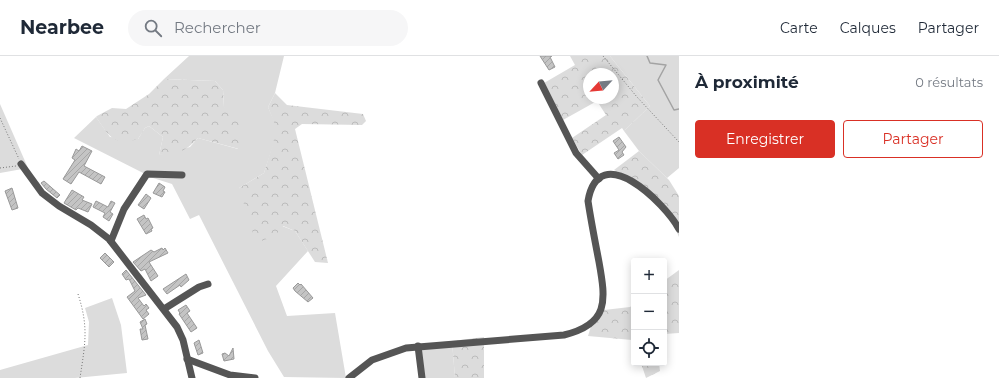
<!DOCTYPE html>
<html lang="fr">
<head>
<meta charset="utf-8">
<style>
  body { margin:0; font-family:Montserrat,sans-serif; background:#f6f6f7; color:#1f2937 }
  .controls { position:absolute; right:12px; bottom:12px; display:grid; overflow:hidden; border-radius:4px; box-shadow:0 2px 10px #0003 }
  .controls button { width:36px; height:36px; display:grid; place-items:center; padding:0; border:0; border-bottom:1px solid #e0e1e3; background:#fff; color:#1f2937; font:20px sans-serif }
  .compass { position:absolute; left:583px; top:12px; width:36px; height:36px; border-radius:50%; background:#fff; box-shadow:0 2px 10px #0003; rotate:244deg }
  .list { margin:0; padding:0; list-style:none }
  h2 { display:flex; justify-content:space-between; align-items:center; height:52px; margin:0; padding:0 16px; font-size:17px }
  h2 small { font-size:13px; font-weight:400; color:#747a83 }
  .actions { display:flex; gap:8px; padding:12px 16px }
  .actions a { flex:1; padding:9px 0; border:1px solid #d93025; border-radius:4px; text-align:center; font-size:14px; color:#d93025 }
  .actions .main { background:#d93025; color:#fff }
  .icon { flex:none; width:22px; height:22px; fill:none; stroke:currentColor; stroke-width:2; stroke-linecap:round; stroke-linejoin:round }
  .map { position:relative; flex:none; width:679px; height:322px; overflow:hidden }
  header { display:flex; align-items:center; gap:24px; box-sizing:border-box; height:56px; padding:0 20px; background:#fff; border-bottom:1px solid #e0e1e3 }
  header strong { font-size:19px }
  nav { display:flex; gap:22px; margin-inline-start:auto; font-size:14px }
  .search { width:280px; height:36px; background:#f6f6f7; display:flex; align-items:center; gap:10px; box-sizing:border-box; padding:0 14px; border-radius:22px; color:#747a83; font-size:15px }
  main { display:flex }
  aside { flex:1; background:#fff }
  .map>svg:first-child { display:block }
</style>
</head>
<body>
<header>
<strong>Nearbee</strong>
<div class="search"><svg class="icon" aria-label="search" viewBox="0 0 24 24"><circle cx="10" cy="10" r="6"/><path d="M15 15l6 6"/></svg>Rechercher</div>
<nav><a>Carte</a><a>Calques</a><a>Partager</a></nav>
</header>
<main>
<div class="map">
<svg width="679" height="322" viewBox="0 0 679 322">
  <defs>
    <pattern id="forest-crowns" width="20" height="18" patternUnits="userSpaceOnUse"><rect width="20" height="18" fill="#dcdcdc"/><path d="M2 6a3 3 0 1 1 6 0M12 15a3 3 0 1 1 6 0" fill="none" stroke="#bbb"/></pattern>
    <pattern id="building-hatch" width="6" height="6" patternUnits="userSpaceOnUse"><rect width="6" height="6" fill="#c4c4c4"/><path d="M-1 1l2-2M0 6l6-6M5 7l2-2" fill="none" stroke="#a7a7a7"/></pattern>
  </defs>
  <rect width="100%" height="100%" fill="#fff"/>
  <g fill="#dcdcdc">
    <path d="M189,0h95l-9,37 -7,14 10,23 -14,43 -25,15 43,38 13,5 13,20 -32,35 11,30 48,-3 11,65 -62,-1 -16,-26 -69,-136 -9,4 -18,-35 -19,-6 -79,-40 22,-21 14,20 28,2 7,-11 4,-2 14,11 -4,18 31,-8 8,-9 40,11 -14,-42 -1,-17 -8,-9 -51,-2z"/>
    <path d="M610,0h69v112l-12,10 -28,-27 -15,-20 26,-25z"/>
    <path d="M0,48l28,64 -28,5z"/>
    <path d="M112,242l9,27 6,48 -52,5h-75v-8l88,-25 1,-23 -4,-14z"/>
    <path d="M452,285l3,37h-36l-4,-33z"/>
  </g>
  <g fill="url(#forest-crowns)" fill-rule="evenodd">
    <path d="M570,0h40l40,50 -26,25 -2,-3 -40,27 -10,-17 34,-23 -9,-14 -34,19 -19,-37 31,-18zM589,18h24v24h-24z"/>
    <path d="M164,23l51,2 8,9 1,17 17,5 -2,37 -41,-11c-14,15 -20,15 -39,17l4,-18 -14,-11 -4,2 -7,11c-25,7 -29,-3 -42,-22l1,-1 15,-8 14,1 23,-15z"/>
    <path d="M275,37l12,12 76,9 3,7 -4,4 -60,-1 -7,5 33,134 -13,-1 -20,-31 -12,-5 -8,10 -19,7 -17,-55 25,-15 13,-43 -9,-23z"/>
    <path d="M639,95l30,29 10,16v41c-14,-34 -31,-53 -65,-67z"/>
    <path d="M679,214v63l-15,1v-53z"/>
    <path d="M634,248v41l-2,-5 -44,-4 4,-13 12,-13 26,-3z"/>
    <path d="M484,281v41h-29l-3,-37z"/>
    <path d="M641,307h18l1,8 -14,7z"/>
  </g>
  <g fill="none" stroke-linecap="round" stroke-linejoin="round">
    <path stroke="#a3a3a3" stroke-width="1.5" d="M647,0l3,7 16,2 -8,15 16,30 5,-1"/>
  </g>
  <g fill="url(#building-hatch)" stroke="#999">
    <path d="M540,0h12l-2,1 5,10 -6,3z"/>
    <path d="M619,81l7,10 -4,5 2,3 -6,4 -4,-6 5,-3 -6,-9z"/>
    <path d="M82,90l10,5 -8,15 21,11 -4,7 -22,-12 -8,12 -8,-5 12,-19 -3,-2 4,-9 3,2z"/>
    <path d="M44,125l16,14 -3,3 -11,-9 -5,-6z"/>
    <path d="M159,127l6,4 -2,4 2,1 -3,5 -9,-4z"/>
    <path d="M12,132l6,20 -6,2 -7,-19z"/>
    <path d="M72,134l12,7 -2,3 10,4 -4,8 -10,-4 -2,2 -12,-7z"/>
    <path d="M146,138l5,4 -7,11 -6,-4z"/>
    <path d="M96,145l12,6 3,-6 4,2 -5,9 3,2 -4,7 -6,-4 2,-4 -12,-6z"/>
    <path d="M144,159l2,4 2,-1 5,10 -2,1 1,2 -6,3 -9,-15z"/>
    <path d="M162,192l1,2 2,-2 3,5 -19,9 9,14 -7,5 -6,-12 -4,2 -8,-9 18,-12 3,2z"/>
    <path d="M105,197l9,9 -5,5 -9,-9z"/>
    <path d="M126,214l20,25 -8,3 6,8 2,-2 3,4 -3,2 3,4 -6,5 -16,-22 8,-6 -6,-12 -3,1 -4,-6z"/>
    <path d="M186,218l3,6 -8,7 -1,-2 -13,9 -4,-5z"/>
    <path d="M298,227l2,2 1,-1 12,14 -5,4 -13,-11 -2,-3z"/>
    <path d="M186,249l4,6 -3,2 10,15 -6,4 -12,-18 1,-1 -2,-3z"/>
    <path d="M145,263l2,5 -2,1 3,14 -6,1 -2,-11h3l-3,-7z"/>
    <path d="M199,284l4,13 -5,2 -4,-12z"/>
    <path d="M233,292l1,11 -10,2 -2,-7 3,-1 4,3z"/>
  </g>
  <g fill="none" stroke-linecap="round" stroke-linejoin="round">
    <g stroke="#777" stroke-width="1" stroke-dasharray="1 2" stroke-linecap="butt">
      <path d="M603,0l34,41 42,45"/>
      <path d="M0,62l19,41"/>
      <path d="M0,112l16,-2"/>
      <path d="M78,238c11,34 7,50 2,84"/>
    </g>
    <g stroke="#555" stroke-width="7">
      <path d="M541,27l35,70 23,26"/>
      <path d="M21,108l21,29 17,13 32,19 18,14 68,88 6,13 9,38"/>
      <path d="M111,185l13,-32 23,-35 35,1"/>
      <path d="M164,253l35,-22 9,-3"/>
      <path d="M418,290l4,32"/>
      <path d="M187,303l43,16 25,3"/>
      <path d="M349,322l23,-18 34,-12 158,-13c45,-11 42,-34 35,-73 -4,-21 -8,-41 -11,-61 11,-63 77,2 91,28"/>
    </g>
  </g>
</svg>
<div class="controls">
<button>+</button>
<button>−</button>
<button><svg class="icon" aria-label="locate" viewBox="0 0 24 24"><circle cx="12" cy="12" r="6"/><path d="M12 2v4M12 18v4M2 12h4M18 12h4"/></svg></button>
</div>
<svg class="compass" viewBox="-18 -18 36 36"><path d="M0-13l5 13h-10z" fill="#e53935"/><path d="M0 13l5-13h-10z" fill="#747a83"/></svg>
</div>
<aside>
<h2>À proximité<small>0 résultats</small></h2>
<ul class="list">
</ul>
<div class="actions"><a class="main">Enregistrer</a><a>Partager</a></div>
</aside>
</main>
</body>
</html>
